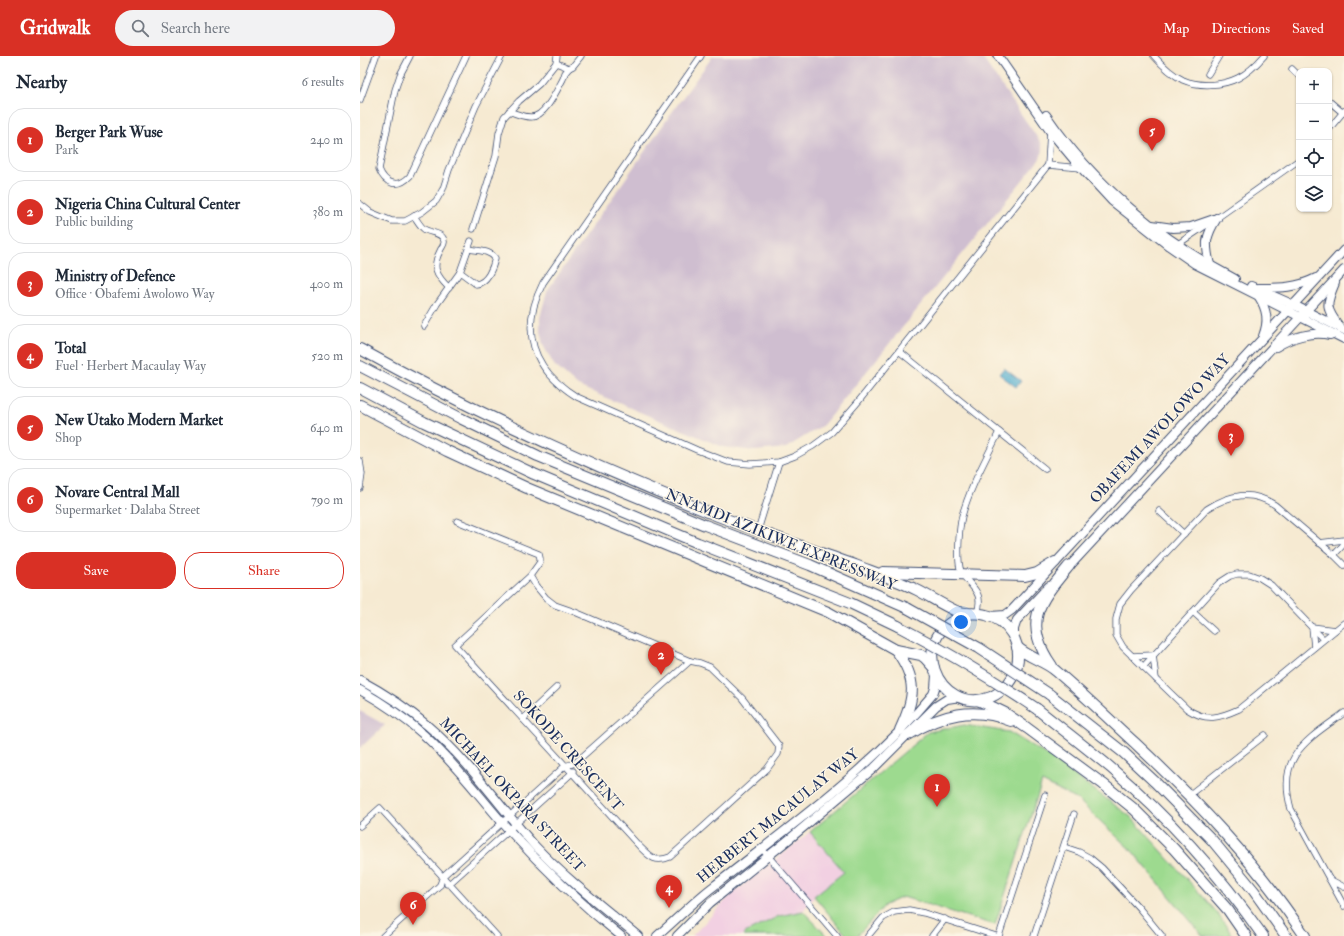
<!DOCTYPE html>
<html lang="en">
<head>
<meta charset="utf-8">
<style>
  body { margin:0; font-family:"IM FELL Double Pica",serif; background:#f2f2f3; color:#1f2937 }
  .controls { position:absolute; right:12px; top:12px; display:grid; overflow:hidden; border-radius:8px; box-shadow:0 1px 3px #0004 }
  .controls button { width:36px; height:36px; display:grid; place-items:center; padding:0; border:0; border-bottom:1px solid #e0e1e3; background:#fff; color:#1f2937; font:20px sans-serif }
  .you { position:absolute; left:601px; top:566px; width:14px; height:14px; margin:-10px; border:3px solid #fff; border-radius:50%; background:#1a73e8; box-shadow:0 0 0 6px #1a73e833 }
  .badge { display:grid; place-items:center; width:26px; height:26px; border-radius:50%; background:#d93025; color:#fff; font-size:13px; font-weight:700 }
  .pin { position:absolute; translate:-50% -33px; filter:drop-shadow(0 1px 2px #0008) }
  .pin::after { content:''; position:absolute; top:21px; width:14px; height:12px; background:inherit; clip-path:polygon(0 0,100% 0,50% 100%) }
  .list { margin:0; padding:0; list-style:none }
  h2 { display:flex; justify-content:space-between; align-items:center; height:52px; margin:0; padding:0 16px; font-size:17px }
  h2 small { font-size:13px; font-weight:400; color:#747a83 }
  .list li { display:grid; grid-template-columns:26px 1fr auto; gap:12px; align-items:center; box-sizing:border-box; height:64px; margin:0 8px 8px; padding:0 8px; border:1px solid #e0e1e3; border-radius:16px }
  .list b { display:block; font-size:15px; white-space:nowrap }
  .list p { margin:0; font-size:13px; white-space:nowrap; color:#747a83 }
  .list em { font-size:13px; font-style:normal; color:#747a83 }
  .actions { display:flex; gap:8px; padding:12px 16px }
  .actions a { flex:1; padding:9px 0; border:1px solid #d93025; border-radius:16px; text-align:center; font-size:14px; color:#d93025 }
  .actions .main { background:#d93025; color:#fff }
  .icon { flex:none; width:22px; height:22px; fill:none; stroke:currentColor; stroke-width:2; stroke-linecap:round; stroke-linejoin:round }
  .map { position:relative; flex:none; width:984px; height:880px; overflow:hidden }
  header { display:flex; align-items:center; gap:24px; box-sizing:border-box; height:56px; padding:0 20px; background:#d93025; color:#fff }
  header strong { font-size:19px }
  nav { display:flex; gap:22px; margin-inline-start:auto; font-size:14px }
  .search { width:280px; height:36px; background:#f2f2f3; display:flex; align-items:center; gap:10px; box-sizing:border-box; padding:0 14px; border-radius:22px; color:#747a83; font-size:15px }
  main { display:flex }
  aside { flex:1; background:#fff }
  .map>svg:first-child { display:block }
</style>
</head>
<body>
<header>
<strong>Gridwalk</strong>
<div class="search"><svg class="icon" aria-label="search" viewBox="0 0 24 24"><circle cx="10" cy="10" r="6"/><path d="M15 15l6 6"/></svg>Search here</div>
<nav><a>Map</a><a>Directions</a><a>Saved</a></nav>
</header>
<main>
<aside>
<h2>Nearby<small>6 results</small></h2>
<ul class="list">
<li><span class="badge">1</span><div><b>Berger Park Wuse</b><p>Park</p></div><em>240 m</em></li>
<li><span class="badge">2</span><div><b>Nigeria China Cultural Center</b><p>Public building</p></div><em>380 m</em></li>
<li><span class="badge">3</span><div><b>Ministry of Defence</b><p>Office · Obafemi Awolowo Way</p></div><em>400 m</em></li>
<li><span class="badge">4</span><div><b>Total</b><p>Fuel · Herbert Macaulay Way</p></div><em>520 m</em></li>
<li><span class="badge">5</span><div><b>New Utako Modern Market</b><p>Shop</p></div><em>640 m</em></li>
<li><span class="badge">6</span><div><b>Novare Central Mall</b><p>Supermarket · Dalaba Street</p></div><em>790 m</em></li>
</ul>
<div class="actions"><a class="main">Save</a><a>Share</a></div>
</aside>
<div class="map">
<svg width="984" height="880" viewBox="0 0 984 880">
  <rect width="100%" height="100%" fill="#fcf5e5"/>
  <filter id="ink" filterUnits="userSpaceOnUse"><feTurbulence type="fractalNoise" baseFrequency=".025" numOctaves="2"/><feDisplacementMap in="SourceGraphic" scale="8" xChannelSelector="R" yChannelSelector="G"/><feConvolveMatrix kernelMatrix="1 2 1 2 8 2 1 2 1" color-interpolation-filters="sRGB"/></filter>
  <filter id="wash" filterUnits="userSpaceOnUse"><feTurbulence type="fractalNoise" baseFrequency=".012" numOctaves="4" result="noise"/><feDisplacementMap in="SourceGraphic" scale="16" xChannelSelector="R" yChannelSelector="G"/><feGaussianBlur stdDeviation="0.9" result="paint"/><feColorMatrix in="noise" values="0 0 0 0 0 0 0 0 0 0 0 0 0 0 0 0 0 1.4 0 .05"/><feComposite in="paint" operator="in"/></filter>
  <g filter="url(#wash)">
    <rect width="100%" height="100%" fill="#f6ead2"/>
    <path fill="#f2d0e2" d="M450,776l34,40 -30,24 -11,15 -24,5 -33,17 -3,3h-51l40,-42z"/>
    <g fill="#cfbed0">
      <path d="M353,0h268l60,87 2,8 -4,9 -216,265 -37,23 -31,3 -32,-4 -145,-61 -24,-21 -11,-20 -3,-14v-13l7,-27 128,-183z"/>
      <path d="M0,655l25,14 -25,23z"/>
    </g>
    <g fill="#9dda8f" stroke="#5c8476">
      <path d="M604,669l45,7 41,25 81,60 84,93 18,26h-30l-70,-84 -55,-52 -36,-18 -47,143 -92,-28 -18,8 -28,31h-10l-33,-40 30,-24 -34,-40 118,-100z"/>
      <path d="M443,855l24,25h-84l2,-3 34,-17z"/>
    </g>
    <path fill="#51adcf" stroke="#366e96" d="M644,312l17,13 -5,6 -17,-13z"/>
  </g>
  <g filter="url(#ink)">
    <g fill="none" stroke-linecap="round" stroke-linejoin="round">
      <defs>
        <g id="street">
          <path d="M50,0l-10,19 -5,15 -16,79c6,15 19,20 31,7l56,-120"/>
          <path d="M341,0l-158,227c-24,48 -11,86 34,114l120,53 31,12 22,2 29,-2 16,-6 18,-10 19,-14 26,-30 190,-237 2,-34"/>
          <path d="M794,0c8,9 17,18 29,24 16,7 39,6 55,-2 10,-5 19,-14 26,-22"/>
          <path d="M196,7l13,5 4,-2 8,-10"/>
          <path d="M932,13l7,7"/>
          <path d="M848,18l11,-18"/>
          <path d="M0,44l16,-44"/>
          <path d="M969,45l14,12"/>
          <path d="M149,55c7,3 15,6 22,6 14,0 26,-27 32,-38l2,-6 4,-5"/>
          <path d="M969,73l15,-18"/>
          <path d="M688,109l33,3"/>
          <path d="M0,148l10,8 12,5 10,4h13l17,-9 14,-11 7,-12 6,-19 27,-64 26,-50"/>
          <path d="M54,160c3,4 6,10 10,13 5,4 19,3 20,12 1,3 -2,6 -3,8 -10,18 -5,26 8,39"/>
          <path d="M113,173l23,-73 3,-23 5,-16 15,-16 20,-17 17,-21 1,-7"/>
          <path d="M815,190l42,-28 82,-58"/>
          <path d="M100,216l16,12c11,-1 17,-16 19,-26 -6,-8 -17,-7 -26,-9"/>
          <path d="M64,270l13,-22 23,-32 11,-31"/>
          <path d="M539,295l146,118"/>
          <path d="M0,405l2,13 -2,14"/>
          <path d="M799,455l25,23"/>
          <path d="M97,465l82,33 1,4v4l-10,14 -75,69 185,202c10,10 15,16 30,10l97,-88 11,-15 1,-8 -37,-48 -32,-31 -10,-4 -10,-2 -115,-49 -20,-7 -9,-7 -10,-12 -6,-10"/>
          <path d="M398,474l21,-68"/>
          <path d="M959,487l25,-3"/>
          <path d="M984,488l-10,11 -59,-50c-24,-15 -45,-11 -68,4l-76,81 -11,14 -4,15v16l7,12 64,62c20,13 32,9 52,0l105,-86"/>
          <path d="M974,499l10,10"/>
          <path d="M833,556l21,19"/>
          <path d="M617,557c10,-27 -17,-28 -18,-51 -1,-13 0,-33 3,-46 8,-29 24,-57 37,-84"/>
          <path d="M954,591l-2,-20 23,3"/>
          <path d="M772,600l21,-1 3,24"/>
          <path d="M783,611l76,-84 11,-7 7,-2h12l11,4 11,7 52,54"/>
          <path d="M984,657c-37,27 -68,43 -53,96l53,97"/>
          <path d="M163,663l34,-32"/>
          <path d="M829,739l76,-60"/>
          <path d="M0,770l20,-18 117,128"/>
          <path d="M704,791l15,5 11,6 12,10 37,40 23,28"/>
          <path d="M402,793l75,87"/>
          <path d="M969,823l15,8"/>
          <path d="M87,828h2l123,-111 1,-2"/>
          <path d="M80,829l3,-9 122,-110 10,-3 115,-102"/>
          <path d="M23,880l57,-51"/>
          <path d="M508,880l15,-18 11,-6 15,-2 15,3 72,23"/>
          <path d="M572,880l13,-17"/>
          <path d="M639,880l46,-141"/>
          <path d="M674,880l40,-122"/>
        </g>
        <g id="secondary">
          <path d="M638,0l52,75 25,30 37,40 57,45 26,18 149,75"/>
          <path d="M686,59c47,69 115,125 189,164"/>
          <path d="M792,169l21,3 18,-1 26,-9"/>
          <path d="M850,209c-5,-21 -5,-28 7,-47"/>
          <path d="M975,227c-9,21 -10,25 4,43"/>
          <path d="M891,230l43,19 50,25"/>
          <path d="M899,232c20,0 38,0 57,-10"/>
          <path d="M899,241c8,13 10,24 4,39"/>
          <path d="M916,291c16,-10 36,-16 54,-12"/>
          <path d="M706,514l278,-300"/>
          <path d="M631,560l14,-1 7,-5 332,-360"/>
          <path d="M654,581v-8l3,-9 32,-34"/>
          <path d="M0,624c24,13 47,28 68,46 41,35 71,80 107,120 31,33 68,61 103,90"/>
          <path d="M0,634c23,13 45,28 64,45 32,29 57,64 85,95 35,39 72,74 112,106"/>
          <path d="M297,880c19,-16 37,-35 57,-50 75,-59 157,-117 219,-192l2,-6 1,-13"/>
          <path d="M317,880l33,-33 83,-67 80,-67 63,-63 11,-7 13,-2"/>
        </g>
        <g id="highway">
          <path d="M0,293c115,64 235,118 358,167 45,17 92,33 137,49 21,8 42,15 62,25 12,6 24,14 37,20 10,5 21,2 32,5 22,5 36,28 31,50 -3,14 -13,26 -26,32 -53,21 -90,-65 -21,-83"/>
          <path d="M0,310l100,52 78,38 167,69 105,40 97,43"/>
          <path d="M0,332l64,34 110,52 164,69 152,60 48,23"/>
          <path d="M0,349l87,46 80,37 301,124 68,38 25,5 4,3 9,10"/>
          <path d="M523,516l142,4 12,-3 18,-11"/>
          <path d="M657,591c12,11 28,14 39,24 27,23 53,48 79,72 63,59 122,121 170,193"/>
          <path d="M536,594c22,30 19,48 4,80"/>
          <path d="M692,610c-31,-44 -12,-65 17,-100"/>
          <path d="M689,638l75,59 31,29 57,58 42,51 32,45"/>
          <path d="M618,644l27,13 22,15 76,56 31,25 40,40 54,61 18,26"/>
          <path d="M677,653c25,20 50,39 74,59 56,48 109,107 152,168"/>
          <path d="M548,679c33,-21 66,-29 103,-14"/>
        </g>
      </defs>
      <use href="#street" stroke="#3c4b6f" stroke-width="7"/>
      <use href="#secondary" stroke="#3c4b6f" stroke-width="10"/>
      <use href="#highway" stroke="#3c4b6f" stroke-width="12"/>
      <use href="#street" stroke="#fff" stroke-width="5.5"/>
      <use href="#secondary" stroke="#fff" stroke-width="8"/>
      <use href="#highway" stroke="#fff" stroke-width="10"/>
      <defs>
        <g id="highway-bridge">
          <path d="M547,552l72,40 70,46"/>
          <path d="M538,570c48,25 94,53 139,83"/>
        </g>
      </defs>
      <use href="#highway-bridge" stroke="#3c4b6f" stroke-width="12" stroke-linecap="butt"/>
      <use href="#highway-bridge" stroke="#fff" stroke-width="10"/>
    </g>
  </g>
  <g text-anchor="middle" dominant-baseline="central" stroke-width="3" stroke-linejoin="round" paint-order="stroke">
    <g font-size="15" fill="#1b2f5e" stroke="#fcf5e5">
      <text transform="translate(800 373) rotate(-47)">OBAFEMI AWOLOWO WAY</text>
      <text transform="translate(421 484) rotate(22)">NNAMDI AZIKIWE EXPRESSWAY</text>
      <text transform="translate(208 695) rotate(48)">SOKODE CRESCENT</text>
      <text transform="translate(152 739) rotate(47)">MICHAEL OKPARA STREET</text>
      <text transform="translate(418 760) rotate(-39)">HERBERT MACAULAY WAY</text>
    </g>
  </g>
</svg>
<div class="controls">
<button>+</button>
<button>−</button>
<button><svg class="icon" aria-label="locate" viewBox="0 0 24 24"><circle cx="12" cy="12" r="6"/><path d="M12 2v4M12 18v4M2 12h4M18 12h4"/></svg></button>
<button><svg class="icon" aria-label="layers" viewBox="0 0 24 24"><path d="M12 4l9 5-9 5-9-5zM3 14l9 5 9-5"/></svg></button>
</div>
<div class="you"></div>
<div class="pin badge" style="left:577px;top:751px">1</div>
<div class="pin badge" style="left:301px;top:619px">2</div>
<div class="pin badge" style="left:871px;top:400px">3</div>
<div class="pin badge" style="left:309px;top:852px">4</div>
<div class="pin badge" style="left:792px;top:95px">5</div>
<div class="pin badge" style="left:53px;top:869px">6</div>
</div>
</main>
</body>
</html>
